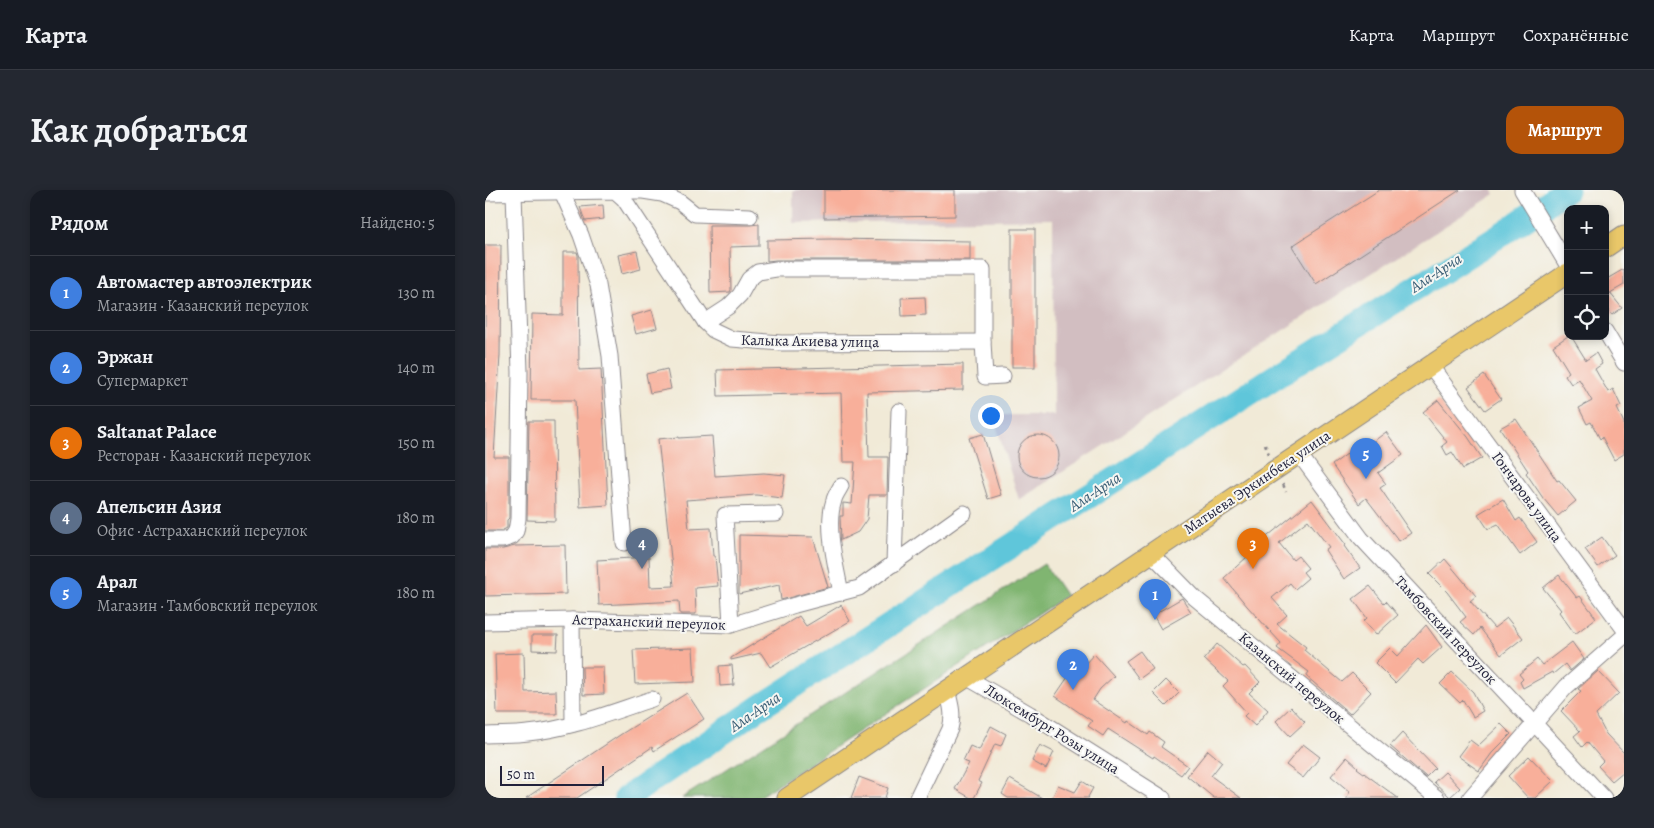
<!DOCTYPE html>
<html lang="ru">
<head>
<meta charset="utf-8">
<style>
  body { margin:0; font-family:Alegreya,serif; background:#242831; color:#f1f3f6 }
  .controls { position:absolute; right:15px; top:15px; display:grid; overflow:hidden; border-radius:10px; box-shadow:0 2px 8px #0003 }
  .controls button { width:45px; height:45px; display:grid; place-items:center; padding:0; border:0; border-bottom:1px solid #363941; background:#171b24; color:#f1f3f6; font:25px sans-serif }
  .scale { position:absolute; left:15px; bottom:12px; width:104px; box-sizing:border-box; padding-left:5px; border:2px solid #22223b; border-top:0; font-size:14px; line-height:18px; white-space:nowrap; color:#22223b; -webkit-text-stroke:4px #f6f6f2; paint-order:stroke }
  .you { position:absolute; left:505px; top:225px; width:18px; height:18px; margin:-12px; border:4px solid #fff; border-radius:50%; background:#1a73e8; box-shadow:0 0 0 8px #1a73e833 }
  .badge { display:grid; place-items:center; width:32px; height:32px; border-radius:50%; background:#b45309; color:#fff; font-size:16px; font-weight:700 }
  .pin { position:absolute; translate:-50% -41px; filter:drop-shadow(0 1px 2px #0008) }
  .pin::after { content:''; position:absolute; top:26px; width:18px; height:15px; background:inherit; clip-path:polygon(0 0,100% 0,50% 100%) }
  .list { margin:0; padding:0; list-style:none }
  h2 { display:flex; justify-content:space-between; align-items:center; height:65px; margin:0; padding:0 20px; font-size:21px }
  h2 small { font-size:16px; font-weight:400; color:#9ea1a6 }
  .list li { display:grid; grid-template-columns:32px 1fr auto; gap:15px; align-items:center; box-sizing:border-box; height:75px; padding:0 20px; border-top:1px solid #363941 }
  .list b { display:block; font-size:19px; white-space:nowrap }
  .list p { margin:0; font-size:16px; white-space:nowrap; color:#9ea1a6 }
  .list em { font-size:16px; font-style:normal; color:#9ea1a6 }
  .icon { flex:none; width:28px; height:28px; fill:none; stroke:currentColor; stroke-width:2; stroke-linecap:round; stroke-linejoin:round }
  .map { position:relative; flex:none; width:1139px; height:608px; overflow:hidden; border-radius:15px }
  header { display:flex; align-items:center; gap:30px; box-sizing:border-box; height:70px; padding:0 25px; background:#171b24; border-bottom:1px solid #363941 }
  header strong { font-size:24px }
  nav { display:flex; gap:28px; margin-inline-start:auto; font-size:18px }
  .intro { display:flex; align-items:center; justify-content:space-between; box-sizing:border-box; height:120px; padding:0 30px }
  h1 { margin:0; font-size:35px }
  .button { padding:12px 22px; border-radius:15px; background:#b45309; color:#fff; font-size:18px; font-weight:700 }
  main { display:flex; gap:30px; padding:0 30px }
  aside { flex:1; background:#171b24; border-radius:15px; box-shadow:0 2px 8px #0003 }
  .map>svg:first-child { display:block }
</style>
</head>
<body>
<header>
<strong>Карта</strong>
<nav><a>Карта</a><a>Маршрут</a><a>Сохранённые</a></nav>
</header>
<div class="intro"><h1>Как добраться</h1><a class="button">Маршрут</a></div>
<main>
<aside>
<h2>Рядом<small>Найдено: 5</small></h2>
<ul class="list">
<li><span class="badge" style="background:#3f7fe0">1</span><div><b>Автомастер автоэлектрик</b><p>Магазин · Казанский переулок</p></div><em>130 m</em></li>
<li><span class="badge" style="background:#3f7fe0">2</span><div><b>Эржан</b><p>Супермаркет</p></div><em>140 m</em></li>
<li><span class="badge" style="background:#e8710a">3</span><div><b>Saltanat Palace</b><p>Ресторан · Казанский переулок</p></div><em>150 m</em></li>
<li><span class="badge" style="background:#5c6f8a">4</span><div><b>Апельсин Азия</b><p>Офис · Астраханский переулок</p></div><em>180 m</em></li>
<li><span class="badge" style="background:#3f7fe0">5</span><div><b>Арал</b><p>Магазин · Тамбовский переулок</p></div><em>180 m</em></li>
</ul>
</aside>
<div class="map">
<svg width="1139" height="608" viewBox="0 0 1139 608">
  <rect width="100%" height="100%" fill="#f6f6f2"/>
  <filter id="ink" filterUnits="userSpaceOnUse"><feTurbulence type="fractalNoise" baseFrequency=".02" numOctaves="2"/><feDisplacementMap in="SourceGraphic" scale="10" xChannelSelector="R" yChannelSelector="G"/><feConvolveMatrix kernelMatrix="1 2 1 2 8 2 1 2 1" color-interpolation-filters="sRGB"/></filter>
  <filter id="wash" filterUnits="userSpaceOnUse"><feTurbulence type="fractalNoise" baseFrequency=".0096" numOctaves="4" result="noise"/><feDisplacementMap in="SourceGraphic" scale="20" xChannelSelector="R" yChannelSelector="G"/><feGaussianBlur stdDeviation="1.12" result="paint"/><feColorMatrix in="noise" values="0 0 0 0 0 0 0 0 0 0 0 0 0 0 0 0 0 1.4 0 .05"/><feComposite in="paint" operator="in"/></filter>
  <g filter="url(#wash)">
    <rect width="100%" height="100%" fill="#f1ead7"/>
    <path fill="#d2bec1" d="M308,0h700l2,4 -476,306 -26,-85h61l-1,-196 -260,4z"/>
    <path fill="#80b571" stroke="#516c56" d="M559,374l22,32 -309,202h-75z"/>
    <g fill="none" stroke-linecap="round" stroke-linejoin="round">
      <path stroke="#5ec6da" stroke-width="25" d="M141,608l133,-90 525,-337 224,-141 58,-40"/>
    </g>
    <g id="blocks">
      <g fill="#f8af9a">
        <path d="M339,0h131v26l-131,2z"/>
        <path d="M894,0h81l-144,94 -24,-38z"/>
        <path d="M118,15l1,14 -19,2 -5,-14z"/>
        <path d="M274,34v22l-29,1 1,43 -1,2 -20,1 -1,-68h41z"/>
        <rect x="527" y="39" width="23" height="138"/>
        <path d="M347,49l138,2v19h-194l-9,1v-21z"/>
        <path d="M0,55h16l-1,110 -6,102h15v61l-2,2v8l-6,3h-16z"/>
        <path d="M152,61l4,18 -19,5 -4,-19z"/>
        <path d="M78,62h14l1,3 1,115 22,-1 7,136 -28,2 -5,-107h-44l1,-86 31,1z"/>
        <path d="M1139,79v16l-14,8 12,15 -10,7 -7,-11v-24z"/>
        <path d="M440,107l1,18 -24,1 -1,-18z"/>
        <path d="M167,120l5,18 -21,6 -5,-18z"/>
        <path d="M1083,146h3l15,24 10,-7 6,11 -7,5 13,23 5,-3 8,17 -4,2 7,15v31l-10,6 -12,-23 -2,2 -9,-17 -4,2 -8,-16 13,-7 -13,-22 -8,5 -6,-9 4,-3 -16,-26z"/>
        <path d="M478,174v26l-96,2 2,65h19l-1,38h-18l-2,24 -9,13 -17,8 -1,-24h3v-13l9,1 3,-42h-12l-2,-69 -123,3 -1,-26z"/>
        <path d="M182,179l4,20 -21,4 -4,-19z"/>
        <path d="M999,185l17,24 -16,11 -17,-23z"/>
        <path d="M953,210l30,37 14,21 -19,11 -11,-17 -5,3 -5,-9 5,-4 -24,-30z"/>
        <path d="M1031,229l41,62 2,-1 17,21 -18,15 -15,-18 -17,-25 2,-2 -28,-43z"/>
        <path d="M44,231h25l1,100 -28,-1z"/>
        <path d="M901,242l17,23 -25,18 8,11 -6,4 31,45 -12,8 -33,-43 -7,6 -27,-39 23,-17 3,5z"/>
        <path d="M498,244l18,61 -13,4 -19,-61z"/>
        <circle cx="553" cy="266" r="21"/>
        <path d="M227,246l3,40 49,-3 21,2 -3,23 -26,-3 -70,5 3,29 22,-1 2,28h2l3,30 -23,2 1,26h-16l-1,-13 -80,4 -2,-45 52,-3 1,30 24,-1 -16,-147 21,-2v1z"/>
        <path d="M1018,309l13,22 4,-3 17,24 -17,13 -22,-31 -10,5 -10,-15z"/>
        <path d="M827,310l34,45 -2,1 16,22 -16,11 -19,-29 4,-3 -21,-27 -29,23 14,17 5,-4 10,12 -5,4 5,6 -13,11 -5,-6 -18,15 15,17 -10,9 29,23 -2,3 38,32 10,-9 19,19 -21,22 -44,-38 3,-4 -32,-24 4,-5 -34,-37 -23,-28 35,-32 -1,-2z"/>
        <path d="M254,345l74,2 15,50 -47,13 -2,-15 -40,9z"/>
        <path d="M1117,347l13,18 -17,12 -13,-18z"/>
        <path d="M80,355l1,49 -81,2v-47h18l12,-3z"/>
        <path d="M960,369l31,37 -6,5 24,27 13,-10 16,20 -22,17 -21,-27 -6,7 -14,-13 6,-5 -19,-25 -18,-18z"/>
        <path d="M1074,385l18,23 3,-2 16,22 -21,16 -16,-22 2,-2 -18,-22z"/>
        <path d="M885,396l14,17 2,-2 12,14 -22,20 -12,-14 3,-3 -14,-19z"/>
        <path d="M697,408l9,14 -30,17 -8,-14z"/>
        <path d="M356,415l9,16 -80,46 -9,-14 -30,7v-2l68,-42 7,10z"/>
        <path d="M941,435l16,22 -19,17 -5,-5 -23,24 -20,-20 15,-15 8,8z"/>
        <path d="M47,445h26l-1,16 -25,-1z"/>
        <path d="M1087,452l12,17 -14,12 -5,-7 -12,10 -1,-2 -29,16 -3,-6 3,-3 -4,-5 18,-15 5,6z"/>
        <path d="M732,454l26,23 2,-1 15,16 -11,11 19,17 -13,16 -11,-10 3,-3 -24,-27 5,-5 -24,-22z"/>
        <path d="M208,458l2,34 -60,2 -2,-34z"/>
        <path d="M655,461l13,18 -14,10 -13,-18z"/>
        <path d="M39,463l1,39 31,-1 1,23h-60l-2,-60z"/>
        <path d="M609,464l20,22 -14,13 -7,11 34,23 1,-2 20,14 2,-3 14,10 -3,5 27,19 -7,9 -27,-19 -1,2 -45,-29 -5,7 -15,-10 4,-5 -37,-25 15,-22 3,3z"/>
        <path d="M247,475l2,20 -14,1 -1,-20z"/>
        <path d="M97,477h21l1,27 -21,1z"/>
        <path d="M1113,481l21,22 -23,22 10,19 18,19v18l-12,10 -14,-15 5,-5 -16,-19 -5,5 -8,-11 6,-5 -19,-20 20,-20 -3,-2z"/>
        <path d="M967,482l21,20 10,19 -10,6 -10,-17 -3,3 -20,-19z"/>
        <path d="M681,490l13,13 -13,13 -13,-13z"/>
        <path d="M202,503l17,26 -50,32 -2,-4 -75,51h-51l97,-65z"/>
        <path d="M806,517l14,15 -15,14 -14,-15z"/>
        <path d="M1016,534l10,10 -19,19 -13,18 -21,-15 12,-16 8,6z"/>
        <path d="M506,536l15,8 -5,12 -6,-2 -17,37 4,2 -8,15h-3l-16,-9 14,-26 -6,-2 7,-15 9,4z"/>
        <path d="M917,543l33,35 -9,9 -36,-31z"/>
        <path d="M818,554l17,13 -17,21 -17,-13z"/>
        <path d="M555,555l14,7 -8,17 -14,-8z"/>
        <path d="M723,560l14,12 -11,14 30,22h-27l-27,-22z"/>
        <path d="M1044,566l24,25 -18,17h-7l-20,-22z"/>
        <path d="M862,567l11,10 -1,1 41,30h-52l4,-6 -19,-16z"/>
        <path d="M960,582l15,16 -10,9 -16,-15z"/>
        <path d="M374,587l29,11 -3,10h-34z"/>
        <path d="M525,589l32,19h-34l-6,-4z"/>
        <path d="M597,591l11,7 -5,9 1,1h-37l6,-13 17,7z"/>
      </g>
    </g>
  </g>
  <g filter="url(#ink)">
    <use href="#blocks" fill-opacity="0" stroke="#8a8689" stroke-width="1"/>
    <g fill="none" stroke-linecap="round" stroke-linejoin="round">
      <defs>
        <g id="minor">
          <path d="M1037,0l46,76"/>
          <path d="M130,1h28l19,3 18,8 15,12 55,2"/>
          <path d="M77,2l19,43 17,50 12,71 14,187"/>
          <path d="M0,3l130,-2 9,8 81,123 8,8 19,9 49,4 202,-1"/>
          <path d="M220,132l23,-15 12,-12 9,-16 9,-7 18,-3h207v73l2,35 18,-1"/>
          <path d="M1120,141l19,32"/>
          <path d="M945,175l194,264"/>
          <path d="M814,264l62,84 243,260"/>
          <path d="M0,350h18l9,-3 4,-6 2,-12 2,-147 -6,-179"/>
          <path d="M666,363l44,45 242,200"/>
          <path d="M409,374l5,-153"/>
          <path d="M356,403c-5,-27 -16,-67 -7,-93 1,-5 5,-10 7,-14"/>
          <path d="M87,430l1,104"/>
          <path d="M0,432l87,-2 159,5 64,-20 64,-17 105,-75"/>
          <path d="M246,435l-6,-110 51,-1"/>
          <path d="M481,487l64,37 133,84"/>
          <path d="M0,545c14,-1 29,0 43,-2 42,-4 84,-21 124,-34"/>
          <path d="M432,608l33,-69c4,-14 1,-24 -3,-39"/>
          <path d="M985,608l96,-111 58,-51"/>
        </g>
        <g id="major">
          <path d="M1120,58l19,-13"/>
          <path d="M302,608l781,-525"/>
        </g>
      </defs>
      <use href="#minor" stroke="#8a8689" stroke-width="17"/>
      <use href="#major" stroke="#8a8689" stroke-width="21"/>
      <g stroke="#8a8689" stroke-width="2.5" stroke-dasharray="4 4" stroke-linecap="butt">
        <path d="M780,254l4,10"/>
        <path d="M798,294l3,8"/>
      </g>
      <use href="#minor" stroke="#fff" stroke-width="15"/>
      <use href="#major" stroke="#e9c769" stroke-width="19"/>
    </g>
  </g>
  <g text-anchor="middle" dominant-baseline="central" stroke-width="4" stroke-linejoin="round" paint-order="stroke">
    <g font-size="15" fill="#22223b" stroke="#f6f6f2">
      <text transform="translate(325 151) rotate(1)">Калыка Акиева улица</text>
      <text transform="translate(772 292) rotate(-34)">Матыева Эркинбека улица</text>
      <text transform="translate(1042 307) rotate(54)">Гончарова улица</text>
      <text transform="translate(164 432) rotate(2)">Астраханский переулок</text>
      <text transform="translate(961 440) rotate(47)">Тамбовский переулок</text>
      <text transform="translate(807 488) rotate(40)">Казанский переулок</text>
      <text transform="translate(567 539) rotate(32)">Люксембург Розы улица</text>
    </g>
    <g font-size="16" font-style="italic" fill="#375b73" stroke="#f6f6f2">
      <text transform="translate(951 83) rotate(-33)">Ала-Арча</text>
      <text transform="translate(610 302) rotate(-33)">Ала-Арча</text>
      <text transform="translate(270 522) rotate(-34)">Ала-Арча</text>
    </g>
  </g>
</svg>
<div class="controls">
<button>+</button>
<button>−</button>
<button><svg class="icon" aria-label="locate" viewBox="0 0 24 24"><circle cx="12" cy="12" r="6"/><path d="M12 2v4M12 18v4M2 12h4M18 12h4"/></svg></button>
</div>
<div class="scale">50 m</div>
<div class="you"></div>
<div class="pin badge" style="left:670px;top:430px;background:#3f7fe0">1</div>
<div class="pin badge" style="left:588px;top:500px;background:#3f7fe0">2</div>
<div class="pin badge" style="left:768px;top:379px;background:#e8710a">3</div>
<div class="pin badge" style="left:157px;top:379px;background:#5c6f8a">4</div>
<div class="pin badge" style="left:881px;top:289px;background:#3f7fe0">5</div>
</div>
</main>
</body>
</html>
